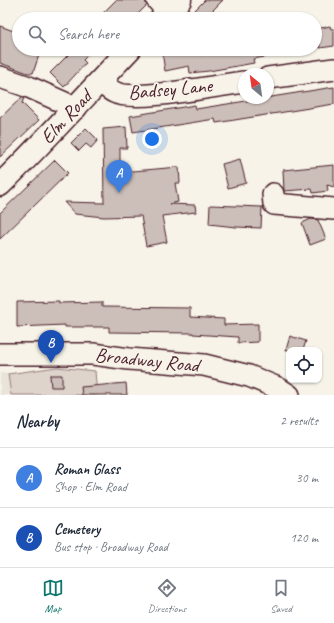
<!DOCTYPE html>
<html lang="en">
<head>
<meta charset="utf-8">
<style>
  body { margin:0; font-family:Caveat,sans-serif; background:#f6f6f7; color:#1f2937 }
  .controls { position:absolute; right:12px; bottom:12px; display:grid; overflow:hidden; border-radius:8px; box-shadow:0 1px 3px #0004 }
  .controls button { width:36px; height:36px; display:grid; place-items:center; padding:0; border:0; border-bottom:1px solid #e0e1e3; background:#fff; color:#1f2937; font:20px sans-serif }
  .compass { position:absolute; left:238px; top:68px; width:36px; height:36px; border-radius:50%; background:#fff; box-shadow:0 1px 3px #0004; rotate:331deg }
  .you { position:absolute; left:152px; top:139px; width:14px; height:14px; margin:-10px; border:3px solid #fff; border-radius:50%; background:#1a73e8; box-shadow:0 0 0 6px #1a73e833 }
  .badge { display:grid; place-items:center; width:26px; height:26px; border-radius:50%; background:#0f766e; color:#fff; font-size:13px; font-weight:700 }
  .pin { position:absolute; translate:-50% -33px; filter:drop-shadow(0 1px 2px #0008) }
  .pin::after { content:''; position:absolute; top:21px; width:14px; height:12px; background:inherit; clip-path:polygon(0 0,100% 0,50% 100%) }
  .list { margin:0; padding:0; list-style:none }
  h2 { display:flex; justify-content:space-between; align-items:center; height:52px; margin:0; padding:0 16px; font-size:17px }
  h2 small { font-size:13px; font-weight:400; color:#747a83 }
  .list li { display:grid; grid-template-columns:26px 1fr auto; gap:12px; align-items:center; box-sizing:border-box; height:60px; padding:0 16px; border-top:1px solid #e0e1e3 }
  .list b { display:block; font-size:15px; white-space:nowrap }
  .list p { margin:0; font-size:13px; white-space:nowrap; color:#747a83 }
  .list em { font-size:13px; font-style:normal; color:#747a83 }
  .icon { flex:none; width:22px; height:22px; fill:none; stroke:currentColor; stroke-width:2; stroke-linecap:round; stroke-linejoin:round }
  .map { position:relative; flex:none; width:334px; height:395px; overflow:hidden }
  .search { position:absolute; background:#fff; box-shadow:0 1px 3px #0004; left:12px; right:12px; top:12px; height:44px; display:flex; align-items:center; gap:10px; box-sizing:border-box; padding:0 14px; border-radius:22px; color:#747a83; font-size:15px }
  .sheet { height:172px; background:#fff }
  nav { display:flex; justify-content:space-around; align-items:center; box-sizing:border-box; height:56px; border-top:1px solid #e0e1e3; background:#fff; font-size:11px; color:#747a83 }
  nav a { display:grid; justify-items:center; gap:2px }
  nav .on { color:#0f766e }
  .map>svg:first-child { display:block }
</style>
</head>
<body>
<div class="map">
<svg width="334" height="395" viewBox="0 0 334 395">
  <rect width="100%" height="100%" fill="#f7f3e8"/>
  <filter id="ink" filterUnits="userSpaceOnUse"><feTurbulence type="fractalNoise" baseFrequency=".025" numOctaves="2"/><feDisplacementMap in="SourceGraphic" scale="8" xChannelSelector="R" yChannelSelector="G"/><feConvolveMatrix kernelMatrix="1 2 1 2 8 2 1 2 1" color-interpolation-filters="sRGB"/></filter>
  <g filter="url(#ink)">
    <path fill="#eae3da" d="M0,373l8,1 3,21h-11z"/>
    <path fill="#ded4cc" stroke="#947a7c" d="M57,367l38,4 2,24h-86l-3,-21z"/>
    <g fill="#ccbfb9" stroke="#4a1f2b">
      <path d="M116,0h29l2,5 -14,14h-36z"/>
      <path d="M205,0h18l-19,19h-18z"/>
      <path d="M0,26l19,7v16h22l-8,24h-5l-28,-10z"/>
      <path d="M330,26l1,3h3v17l-14,2 -3,-19z"/>
      <path d="M74,49h20l-11,11 3,3 -22,24 -14,-14z"/>
      <path d="M181,49l1,5 18,-3 1,4 21,-4v-2h54v6l-23,4 1,4 -45,8 -19,2 -1,-7 -24,5 -3,-19z"/>
      <path d="M334,87v17l-118,19 -1,-4 -82,13 -3,-16 65,-11 1,4z"/>
      <path d="M22,97l2,1 -2,5 17,17 -39,37v-39z"/>
      <path d="M126,127l1,21h-7v22l13,1 46,-4 1,16h-5l3,19 -9,2 26,1 1,7 -34,4 5,26 -21,4 -5,-30 -37,1 -29,-3 -11,-12 40,1 -1,-74z"/>
      <path d="M86,128l12,12 -7,8 -5,-4 -7,7 -8,-8z"/>
      <path d="M240,159l6,24 -18,5 -6,-24z"/>
      <path d="M55,160l13,13 -68,66v-26z"/>
      <path d="M334,165v22l-7,-2 1,6 -15,2 -1,-4 -28,2 -1,-21z"/>
      <path d="M210,205l52,2 -1,21 -25,-1 -27,-3z"/>
      <path d="M311,219l7,1 8,19 -16,6 -8,-22z"/>
      <path d="M59,301v2l43,-1v5l88,1v9l34,2v6l34,-1v18l-20,1v-6l-45,-3v-1l-84,-1v-5h-44v-2l-48,2v-25z"/>
      <path d="M290,336l16,5 -3,9h-17z"/>
      <path d="M50,375h12v12h-11z"/>
      <path d="M126,383l1,12h-45l-1,-8z"/>
    </g>
    <g fill="none" stroke-linecap="round" stroke-linejoin="round">
      <defs>
        <g id="minor">
          <path d="M157,0l11,12"/>
          <path d="M0,77l29,10 47,21"/>
          <path d="M268,78l66,-9"/>
          <path d="M100,81c4,3 9,9 14,11 18,11 105,-7 130,-10"/>
          <path d="M273,194l1,10 60,5"/>
          <path d="M0,354h93l36,5 75,6 45,11 29,12 11,7"/>
        </g>
        <g id="major">
          <path d="M161,19l19,-19"/>
          <path d="M0,185c45,-44 87,-91 130,-136"/>
        </g>
      </defs>
      <use href="#minor" stroke="#4a1f2b" stroke-width="24"/>
      <use href="#major" stroke="#4a1f2b" stroke-width="25"/>
      <use href="#minor" stroke="#f7f3e8" stroke-width="21"/>
      <use href="#major" stroke="#f7f3e8" stroke-width="22"/>
    </g>
  </g>
  <g text-anchor="middle" dominant-baseline="central" stroke-width="4" stroke-linejoin="round" paint-order="stroke">
    <g font-size="20" fill="#4a1f2b" stroke="#f7f3e8">
      <text transform="translate(170 89) rotate(-5)">Badsey Lane</text>
      <text transform="translate(66 117) rotate(-47)">Elm Road</text>
      <text transform="translate(147 360) rotate(6)">Broadway Road</text>
    </g>
  </g>
</svg>
<div class="controls">
<button><svg class="icon" aria-label="locate" viewBox="0 0 24 24"><circle cx="12" cy="12" r="6"/><path d="M12 2v4M12 18v4M2 12h4M18 12h4"/></svg></button>
</div>
<svg class="compass" viewBox="-18 -18 36 36"><path d="M0-13l5 13h-10z" fill="#e53935"/><path d="M0 13l5-13h-10z" fill="#747a83"/></svg>
<div class="you"></div>
<div class="pin badge" style="left:119px;top:193px;background:#3f7fe0">A</div>
<div class="pin badge" style="left:51px;top:363px;background:#1a4fb4">B</div>
<div class="search"><svg class="icon" aria-label="search" viewBox="0 0 24 24"><circle cx="10" cy="10" r="6"/><path d="M15 15l6 6"/></svg>Search here</div>
</div>
<section class="sheet">
<h2>Nearby<small>2 results</small></h2>
<ul class="list">
<li><span class="badge" style="background:#3f7fe0">A</span><div><b>Roman Glass</b><p>Shop · Elm Road</p></div><em>30 m</em></li>
<li><span class="badge" style="background:#1a4fb4">B</span><div><b>Cemetery</b><p>Bus stop · Broadway Road</p></div><em>120 m</em></li>
</ul>
</section>
<nav>
<a class="on"><svg class="icon" aria-label="map" viewBox="0 0 24 24"><path d="M3 6l6-2 6 2 6-2v14l-6 2-6-2-6 2zM9 4v14M15 6v14"/></svg>Map</a>
<a><svg class="icon" aria-label="directions" viewBox="0 0 24 24"><path d="M12 3l9 9-9 9-9-9zM9 14v-3h6M13 9l2 2-2 2"/></svg>Directions</a>
<a><svg class="icon" aria-label="saved" viewBox="0 0 24 24"><path d="M7 4h10v16l-5-4-5 4z"/></svg>Saved</a>
</nav>
</body>
</html>
